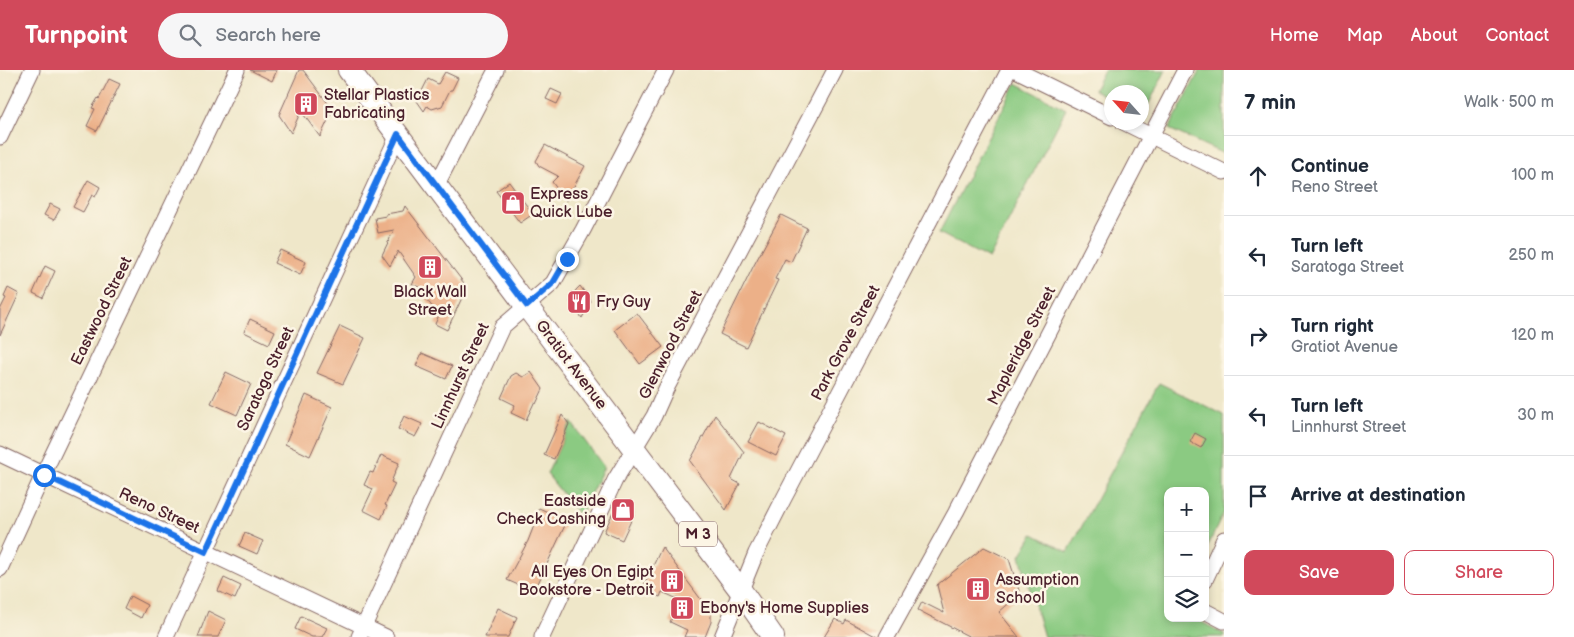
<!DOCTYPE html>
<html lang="en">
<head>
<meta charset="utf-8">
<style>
  body { margin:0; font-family:"Balsamiq Sans",sans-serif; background:#f6f6f7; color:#1f2937 }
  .controls { position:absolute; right:15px; bottom:15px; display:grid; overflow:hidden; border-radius:10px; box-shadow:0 2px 8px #0003 }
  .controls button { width:45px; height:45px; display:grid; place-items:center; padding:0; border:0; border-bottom:1px solid #e0e1e3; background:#fff; color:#1f2937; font:25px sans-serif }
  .compass { position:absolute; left:1104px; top:15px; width:45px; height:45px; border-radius:50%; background:#fff; box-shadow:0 2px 8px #0003; rotate:297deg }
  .stop { position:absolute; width:15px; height:15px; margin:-11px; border:4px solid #1a73e8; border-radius:50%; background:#fff }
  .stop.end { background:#1a73e8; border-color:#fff; box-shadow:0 1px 5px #0008 }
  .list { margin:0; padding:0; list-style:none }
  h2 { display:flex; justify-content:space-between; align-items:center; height:65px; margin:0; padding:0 20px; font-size:21px }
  h2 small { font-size:16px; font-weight:400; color:#747a83 }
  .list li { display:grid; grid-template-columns:32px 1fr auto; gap:15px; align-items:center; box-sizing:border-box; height:80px; padding:0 20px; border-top:1px solid #e0e1e3 }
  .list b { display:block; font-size:19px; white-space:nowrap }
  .list p { margin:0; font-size:16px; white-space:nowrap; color:#747a83 }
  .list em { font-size:16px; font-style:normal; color:#747a83 }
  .actions { display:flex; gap:10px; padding:15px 20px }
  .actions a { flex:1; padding:11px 0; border:1px solid #d1495b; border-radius:10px; text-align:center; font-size:18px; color:#d1495b }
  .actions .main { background:#d1495b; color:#fff }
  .icon { flex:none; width:28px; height:28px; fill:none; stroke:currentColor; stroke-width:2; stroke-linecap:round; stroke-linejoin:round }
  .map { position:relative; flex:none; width:1224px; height:567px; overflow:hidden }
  header { display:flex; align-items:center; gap:30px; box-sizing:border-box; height:70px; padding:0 25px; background:#d1495b; color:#fff }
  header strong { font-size:24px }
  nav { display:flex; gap:28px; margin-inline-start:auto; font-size:18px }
  .search { width:350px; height:45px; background:#f6f6f7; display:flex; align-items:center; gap:12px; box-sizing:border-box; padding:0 18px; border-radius:28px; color:#747a83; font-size:19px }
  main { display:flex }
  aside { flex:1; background:#fff }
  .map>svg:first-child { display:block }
</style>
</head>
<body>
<header>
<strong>Turnpoint</strong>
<div class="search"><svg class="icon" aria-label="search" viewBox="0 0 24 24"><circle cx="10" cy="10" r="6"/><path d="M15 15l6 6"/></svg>Search here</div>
<nav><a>Home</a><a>Map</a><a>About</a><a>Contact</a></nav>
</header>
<main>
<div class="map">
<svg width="1224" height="567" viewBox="0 0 1224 567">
  <rect width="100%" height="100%" fill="#fcf5e5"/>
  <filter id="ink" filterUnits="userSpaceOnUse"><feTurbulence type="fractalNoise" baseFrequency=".02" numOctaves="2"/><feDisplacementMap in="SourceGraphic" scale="10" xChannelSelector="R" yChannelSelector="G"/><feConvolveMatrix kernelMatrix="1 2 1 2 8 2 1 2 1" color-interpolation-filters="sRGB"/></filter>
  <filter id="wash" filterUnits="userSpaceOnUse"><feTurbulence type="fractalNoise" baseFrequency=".0096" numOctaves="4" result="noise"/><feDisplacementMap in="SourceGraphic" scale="20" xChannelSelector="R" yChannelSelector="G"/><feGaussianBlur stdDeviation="1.12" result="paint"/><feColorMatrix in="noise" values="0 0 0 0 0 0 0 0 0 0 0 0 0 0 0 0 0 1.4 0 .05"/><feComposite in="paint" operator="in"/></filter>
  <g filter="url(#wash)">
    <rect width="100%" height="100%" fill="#efe7c9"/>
    <g fill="#8bca82" stroke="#6a7456">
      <path d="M1104,0h62l-23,45 -1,-1v-22h-30l-1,7 -17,-9z"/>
      <path d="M1200,0h24v84l-55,-25z"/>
      <path d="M1016,13l50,26 -77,150 -50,-26z"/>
      <path d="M1159,313l65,32v97l-19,40v-61h-37v127h26l30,16v3h-180l-24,-81 13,-22 35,18z"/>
      <path d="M571,352l33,45 -24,49 -33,-42z"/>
    </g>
    <g id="blocks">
      <g fill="#ecb088">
        <path d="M250,0h27l-5,11z"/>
        <path d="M299,0h4l30,40 -13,27 -19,-26 -10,22 -12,-18z"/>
        <path d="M445,2l13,6 -6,12h-2l-8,16 -10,3 -5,-3 -3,5 -7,-10 11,-22 10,5z"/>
        <path d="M109,9l11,5 -23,47 -10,-5 8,-17 -3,-1 6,-10 1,1z"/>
        <path d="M551,19l11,5 -5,10 -11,-5z"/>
        <path d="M545,75l40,21 -19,35 -14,-19 6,-6 -19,-10 -3,-5z"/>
        <path d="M88,110l12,7 -5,10 -3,-2 -9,17 -10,-5z"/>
        <path d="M509,112l24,32 -13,9 -24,-32z"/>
        <path d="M50,134l10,5 -6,11 -10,-5z"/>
        <path d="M405,136l62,81 -20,43 -12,-6 4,-9 -13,-16 4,-7 -18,-8 4,-7 -18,-26 -8,15 -8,-11 12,-25 -16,3 -3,-15 11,-2v-2l17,-3z"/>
        <path d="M781,145l26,13 -16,34 -6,-3 -10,20 3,1 -32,67 -26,-13 33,-67z"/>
        <path d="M280,180l26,12 -6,13 -26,-12z"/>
        <path d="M45,196l10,5 -12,27 -10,-5z"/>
        <path d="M580,216l11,15 -9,17 -12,-16 6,-12z"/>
        <path d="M8,218l11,6 -19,41v-25l6,-12 -2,-1z"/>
        <path d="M637,243l26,34 -23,17 -25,-34z"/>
        <path d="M250,249l25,12 -6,13 -25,-12z"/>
        <path d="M340,256l25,12 -22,46 -26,-11z"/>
        <path d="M422,283l30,13 -6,13 -30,-13z"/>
        <path d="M226,302l25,12 -14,31 -26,-12z"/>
        <path d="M531,302l12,17 -7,15 -2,-1 -8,17 -15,-7 4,-8 -14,-7 10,-22 5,-3 7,4z"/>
        <path d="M306,325l26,12 -22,49 -25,-12z"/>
        <path d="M562,345l7,9 -15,35 -10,-4z"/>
        <path d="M715,345l29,37 -13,27 9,5 -14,26 -36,-49z"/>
        <path d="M404,346l18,8 -7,13 -17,-8z"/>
        <path d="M759,352l27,14 -10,20 -28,-14z"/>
        <path d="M1195,363l11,6 -5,9 -11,-6z"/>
        <path d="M381,385l18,8 -8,19 4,2 -10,21 2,1 -6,13 -18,-9 10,-21 -9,-4 6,-13 3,1z"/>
        <path d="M617,434l18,8 -13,28 -18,-8z"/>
        <path d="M539,438l28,13 -33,71 -27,-12 21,-39 7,-18 -2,-1z"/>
        <path d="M245,463l18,8 -6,13 -18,-8z"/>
        <path d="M662,477l49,66v9l-6,15h-21l3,-7 -17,-8 10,-22 -18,-8 -2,5 -18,-8z"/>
        <path d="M984,477l25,12 11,35 -21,18 20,25h-49l-52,-27 4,-8 22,11 -7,-28z"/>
        <path d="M224,508l17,8 -6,13 -17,-8z"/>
        <path d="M130,526l17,9 -6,13 -17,-9z"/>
        <path d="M498,538l19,9 -9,20h-23z"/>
        <path d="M208,541l18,9 -8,17h-20z"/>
        <path d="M301,546l26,12 -5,9h-10l-17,-8z"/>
        <path d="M835,549l9,5 2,-4 31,17h-53z"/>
      </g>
    </g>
  </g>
  <g filter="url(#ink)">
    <use href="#blocks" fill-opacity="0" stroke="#846562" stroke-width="1"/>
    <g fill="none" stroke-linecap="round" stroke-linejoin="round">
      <defs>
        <g id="street">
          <path d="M1016,0l96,47"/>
          <path d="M1123,52l101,50"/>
          <path d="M0,67l32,-67"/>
          <path d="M436,116l60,-116"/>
          <path d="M0,384l386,183"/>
          <path d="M0,499l49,-107 188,-392"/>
          <path d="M1205,510l19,-41"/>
          <path d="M1205,541l19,10"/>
          <path d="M166,567l232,-502"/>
          <path d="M359,567l143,-310 51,-44 30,-53 83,-160"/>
          <path d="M542,567l73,-157 39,-64 12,-27 169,-319"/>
          <path d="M722,567l34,-84 28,-55 225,-428"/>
          <path d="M887,567l69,-125 229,-442"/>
        </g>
        <path id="primary" d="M349,0l392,521 32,46"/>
      </defs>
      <use href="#street" stroke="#846562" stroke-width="17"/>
      <use href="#primary" stroke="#846562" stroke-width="24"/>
      <use href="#street" stroke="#fff" stroke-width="15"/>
      <use href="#primary" stroke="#fff" stroke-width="22"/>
    </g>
  </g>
  <g fill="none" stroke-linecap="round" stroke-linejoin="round" filter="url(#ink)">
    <path stroke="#1a73e8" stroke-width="6" d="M44,405l162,77 192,-418 129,172 26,-23 14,-24"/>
  </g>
  <defs>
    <symbol id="building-square" viewBox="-11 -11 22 22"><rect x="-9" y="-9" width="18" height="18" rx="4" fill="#d1495b" stroke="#fcf5e5"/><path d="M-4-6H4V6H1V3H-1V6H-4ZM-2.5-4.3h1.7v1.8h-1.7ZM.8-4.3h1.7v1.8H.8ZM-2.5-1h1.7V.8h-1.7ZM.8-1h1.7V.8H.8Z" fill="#fff"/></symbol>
    <symbol id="shop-square" viewBox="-11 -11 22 22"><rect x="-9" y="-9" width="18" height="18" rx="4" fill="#d1495b" stroke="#fcf5e5"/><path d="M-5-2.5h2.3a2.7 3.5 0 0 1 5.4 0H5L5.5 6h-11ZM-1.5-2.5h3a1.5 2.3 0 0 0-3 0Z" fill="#fff"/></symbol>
    <symbol id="restaurant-square" viewBox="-11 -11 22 22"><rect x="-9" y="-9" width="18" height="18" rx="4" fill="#d1495b" stroke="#fcf5e5"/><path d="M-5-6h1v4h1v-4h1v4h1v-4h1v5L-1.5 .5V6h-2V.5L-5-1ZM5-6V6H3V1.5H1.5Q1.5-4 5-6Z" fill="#fff"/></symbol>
  </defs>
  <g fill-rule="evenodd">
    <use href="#building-square" x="292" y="20" width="28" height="28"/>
    <use href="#shop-square" x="499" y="119" width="28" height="28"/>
    <use href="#building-square" x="416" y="183" width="28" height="28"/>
    <use href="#restaurant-square" x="565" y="218" width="28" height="28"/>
    <use href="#shop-square" x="609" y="426" width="28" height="28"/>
    <use href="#building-square" x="658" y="497" width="28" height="28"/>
    <use href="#building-square" x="964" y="505" width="28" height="28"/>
    <use href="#building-square" x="668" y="524" width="28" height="28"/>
  </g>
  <g text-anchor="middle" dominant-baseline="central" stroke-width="5" stroke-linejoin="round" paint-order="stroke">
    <rect fill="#fcf5e5" stroke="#7f5f63" stroke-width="1" x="679" y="451.5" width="38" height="25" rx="4"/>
    <g font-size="15" font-weight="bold" fill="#4a1f2b">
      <text x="698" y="464">M 3</text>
    </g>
    <g font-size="16" fill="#4a1f2b" stroke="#fcf5e5" text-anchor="start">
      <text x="324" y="25">Stellar Plastics<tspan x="324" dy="18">Fabricating</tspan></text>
      <text x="530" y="124">Express<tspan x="530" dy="18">Quick Lube</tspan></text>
      <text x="430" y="222" text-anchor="middle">Black Wall<tspan x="430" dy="18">Street</tspan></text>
      <text x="596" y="232">Fry Guy</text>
      <text x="606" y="431" text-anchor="end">Eastside<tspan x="606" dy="18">Check Cashing</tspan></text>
      <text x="654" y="502" text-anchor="end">All Eyes On Egipt<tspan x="654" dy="18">Bookstore - Detroit</tspan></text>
      <text x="996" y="510">Assumption<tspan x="996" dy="18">School</tspan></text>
      <text x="700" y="538">Ebony's Home Supplies</text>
    </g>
    <g font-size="16" fill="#4a1f2b" stroke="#fcf5e5">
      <text transform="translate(102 241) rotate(-64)">Eastwood Street</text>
      <text transform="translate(846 273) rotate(-62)">Park Grove Street</text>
      <text transform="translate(671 275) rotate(-63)">Glenwood Street</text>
      <text transform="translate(1022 276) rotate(-63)">Mapleridge Street</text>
      <text transform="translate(571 295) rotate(53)">Gratiot Avenue</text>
      <text transform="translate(461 306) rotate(-65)">Linnhurst Street</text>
      <text transform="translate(266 309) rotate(-65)">Saratoga Street</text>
      <text transform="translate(159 441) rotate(25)">Reno Street</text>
    </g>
  </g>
</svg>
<div class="controls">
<button>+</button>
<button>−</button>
<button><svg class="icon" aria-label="layers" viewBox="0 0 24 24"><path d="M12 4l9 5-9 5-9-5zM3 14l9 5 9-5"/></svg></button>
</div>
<svg class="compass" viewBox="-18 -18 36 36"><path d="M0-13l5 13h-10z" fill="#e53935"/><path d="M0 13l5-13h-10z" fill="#747a83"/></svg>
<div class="stop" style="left:44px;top:405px"></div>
<div class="stop end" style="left:567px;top:189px"></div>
</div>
<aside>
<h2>7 min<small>Walk · 500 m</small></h2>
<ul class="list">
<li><svg class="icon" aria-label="ahead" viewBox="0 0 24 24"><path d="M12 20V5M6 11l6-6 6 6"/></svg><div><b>Continue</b><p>Reno Street</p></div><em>100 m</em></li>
<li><svg class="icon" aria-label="left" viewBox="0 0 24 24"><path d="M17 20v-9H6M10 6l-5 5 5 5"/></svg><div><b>Turn left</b><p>Saratoga Street</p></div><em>250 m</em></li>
<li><svg class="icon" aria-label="right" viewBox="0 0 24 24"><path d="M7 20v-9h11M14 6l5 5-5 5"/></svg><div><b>Turn right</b><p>Gratiot Avenue</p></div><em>120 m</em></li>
<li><svg class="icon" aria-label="left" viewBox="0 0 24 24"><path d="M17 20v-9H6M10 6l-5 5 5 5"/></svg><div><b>Turn left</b><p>Linnhurst Street</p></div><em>30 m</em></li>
<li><svg class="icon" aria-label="arrive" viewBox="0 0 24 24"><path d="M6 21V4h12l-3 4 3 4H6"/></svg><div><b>Arrive at destination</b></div></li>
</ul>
<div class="actions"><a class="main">Save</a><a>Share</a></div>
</aside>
</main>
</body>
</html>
